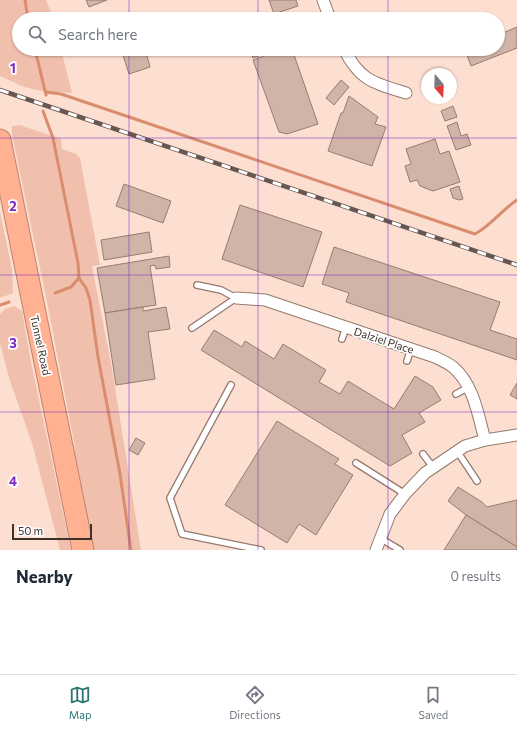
<!DOCTYPE html>
<html lang="en">
<head>
<meta charset="utf-8">
<style>
  body { margin:0; font-family:Commissioner,sans-serif; background:#f6f6f7; color:#1f2937 }
  .compass { position:absolute; left:421px; top:68px; width:36px; height:36px; border-radius:50%; background:#fff; box-shadow:0 1px 3px #0004; rotate:161deg }
  .scale { position:absolute; left:12px; bottom:10px; width:80px; box-sizing:border-box; padding-left:4px; border:2px solid #3d312c; border-top:0; font-size:11px; line-height:14px; white-space:nowrap; color:#3d312c; -webkit-text-stroke:3px #fff; paint-order:stroke }
  .list { margin:0; padding:0; list-style:none }
  h2 { display:flex; justify-content:space-between; align-items:center; height:52px; margin:0; padding:0 16px; font-size:17px }
  h2 small { font-size:13px; font-weight:400; color:#747a83 }
  .icon { flex:none; width:22px; height:22px; fill:none; stroke:currentColor; stroke-width:2; stroke-linecap:round; stroke-linejoin:round }
  .map { position:relative; flex:none; width:517px; height:550px; overflow:hidden }
  .search { position:absolute; background:#fff; box-shadow:0 1px 3px #0004; left:12px; right:12px; top:12px; height:44px; display:flex; align-items:center; gap:10px; box-sizing:border-box; padding:0 14px; border-radius:22px; color:#747a83; font-size:15px }
  .sheet { height:124px; background:#fff }
  nav { display:flex; justify-content:space-around; align-items:center; box-sizing:border-box; height:56px; border-top:1px solid #e0e1e3; background:#fff; font-size:11px; color:#747a83 }
  nav a { display:grid; justify-items:center; gap:2px }
  nav .on { color:#2a7472 }
  .map>svg:first-child { display:block }
</style>
</head>
<body>
<div class="map">
<svg width="517" height="550" viewBox="0 0 517 550">
  <rect width="100%" height="100%" fill="#fddfd2"/>
  <g fill="#f1c0ac">
    <path d="M0,0h46l8,19h-35v30h42l11,44 -30,-2 -18,-4 -24,-11z"/>
    <path d="M20,125l41,14 1,10 14,5 4,4 20,107 -8,1 20,103 29,181h-47l-19,-97 -1,-11 -28,-145 -34,-162v-9z"/>
    <path d="M0,212l12,57 1,24 -13,5z"/>
    <path d="M14,306l8,5 10,56 39,183h-11l-28,-107 -22,-62 -8,-30 -2,-7v-30l5,-5z"/>
  </g>
  <g fill="none" stroke-linecap="round" stroke-linejoin="round">
    <g stroke="#d98d6e" stroke-width="3">
      <path d="M25,0l3,19"/>
      <path d="M35,49l11,46"/>
      <path d="M46,92l15,2 414,140c16,-9 27,-24 42,-34"/>
      <path d="M43,111l10,27 25,125 1,15 -8,9 -16,6"/>
      <path d="M79,278l7,10 4,12 8,57 22,117 11,76"/>
      <path d="M0,305l9,-3"/>
    </g>
  </g>
  <g fill="#d1b4a8" stroke="#977c71">
    <path d="M86,0h21l-18,7z"/>
    <path d="M269,0h27l2,6 -24,8z"/>
    <path d="M517,27v21l-46,18 -6,-17h33v-14z"/>
    <path d="M121,49h24l5,18 -21,7z"/>
    <path d="M250,49h22l-13,4 1,2 -7,3z"/>
    <path d="M284,49h8l26,75 -31,10 -8,-2 -26,-72z"/>
    <path d="M309,49h10l1,2 -10,4z"/>
    <path d="M341,80l8,7 -15,18 -8,-7z"/>
    <path d="M349,96l29,21 -3,7 11,3 -14,39 -44,-15 13,-38h2z"/>
    <path d="M453,106l4,11 -12,4 -4,-10z"/>
    <path d="M457,122l4,14 6,-2 4,11 -15,5 -9,-24z"/>
    <path d="M435,139l5,15 9,-3 11,31 -27,9 -13,-5 -3,-6 -7,2 -5,-16 6,-2 -5,-15z"/>
    <path d="M124,184l47,17 -8,22 -47,-17z"/>
    <path d="M459,186l4,13 -4,1 -6,-2 -3,-9z"/>
    <path d="M240,205l82,27 -19,55 -81,-28z"/>
    <path d="M149,232l3,20 -48,8 -3,-20z"/>
    <path d="M334,247l166,55 -10,28 27,9v21l-171,-58 3,-9 -27,-9z"/>
    <path d="M169,256l1,11 -14,2 -1,-4 -5,1 6,39 -51,8 -8,-45z"/>
    <path d="M143,307v4l23,-4 4,22 -22,3 7,47 -39,6 -11,-72z"/>
    <path d="M214,330l28,17 3,-6 29,18 9,-15 43,26 -7,12 21,12 8,-13 46,28 21,-33 18,11 8,13 -22,13 6,9 -23,13 10,18 -22,13 -189,-116z"/>
    <path d="M517,383v16l-7,-4z"/>
    <path d="M277,421l62,38 -4,5 18,11 -37,60 -17,-11 -12,19 -62,-38z"/>
    <path d="M136,438l9,5 -7,12 -9,-5z"/>
    <path d="M458,487l24,15 5,5 30,-7v47l-51,-32 -18,-14z"/>
    <path d="M466,515l51,32v3h-73z"/>
  </g>
  <g fill="none" stroke-linecap="round" stroke-linejoin="round">
    <defs>
      <g id="lane">
        <path d="M192,328l44,-30 -15,-8 -24,-5"/>
        <path d="M342,339l4,-12"/>
        <path d="M407,361l4,-12"/>
        <path d="M231,385l-61,113 12,36 79,16"/>
        <path d="M456,394l13,-7"/>
        <path d="M457,451l20,30"/>
        <path d="M423,454l10,13"/>
        <path d="M356,463l49,31"/>
        <path d="M380,538l20,12"/>
      </g>
      <g id="street">
        <path d="M323,0l7,19"/>
        <path d="M344,49c16,32 30,34 62,44"/>
        <path d="M236,298l29,2 170,57c6,3 13,6 18,10 21,18 25,48 32,73"/>
        <path d="M376,550l14,-36 15,-20 20,-21 40,-27 20,-6 32,-5"/>
      </g>
      <path id="highway" d="M0,140l83,410"/>
    </defs>
    <use href="#lane" stroke="#94796e" stroke-width="8"/>
    <use href="#street" stroke="#94796e" stroke-width="13"/>
    <use href="#highway" stroke="#bb846e" stroke-width="23"/>
    <use href="#lane" stroke="#fff" stroke-width="5.5"/>
    <use href="#street" stroke="#fff" stroke-width="11"/>
    <use href="#highway" stroke="#ffb191" stroke-width="21"/>
    <defs>
      <path id="rail" d="M0,90l517,175"/>
    </defs>
    <use href="#rail" stroke="#675751" stroke-width="4.5"/>
    <use href="#rail" stroke="#fff" stroke-width="3" stroke-dasharray="9" stroke-linecap="butt"/>
  </g>
  <path fill="none" stroke="#7b2cbf" stroke-width="1" stroke-opacity="0.55" d="M129,0v19M258,0v19M388,0v19M129,49v501M258,49v501M388,49v501M0,138h517M0,275h517M0,412h517"/>
  <g text-anchor="middle" dominant-baseline="central" stroke-width="3.5" stroke-linejoin="round" paint-order="stroke">
    <g font-size="11" fill="#3d312c" stroke="#fff">
      <text transform="translate(384 340) rotate(18)">Dalziel Place</text>
      <text transform="translate(41 345) rotate(78)">Tunnel Road</text>
    </g>
  </g>
  <g font-size="13" text-anchor="middle" font-weight="bold" fill="#7b2cbf" stroke="#fff" stroke-width="3.5" stroke-linejoin="round" paint-order="stroke">
    <text x="13" y="73">1</text>
    <text x="13" y="211">2</text>
    <text x="13" y="348">3</text>
    <text x="13" y="486">4</text>
  </g>
</svg>
<svg class="compass" viewBox="-18 -18 36 36"><path d="M0-13l5 13h-10z" fill="#e53935"/><path d="M0 13l5-13h-10z" fill="#747a83"/></svg>
<div class="scale">50 m</div>
<div class="search"><svg class="icon" aria-label="search" viewBox="0 0 24 24"><circle cx="10" cy="10" r="6"/><path d="M15 15l6 6"/></svg>Search here</div>
</div>
<section class="sheet">
<h2>Nearby<small>0 results</small></h2>
<ul class="list">
</ul>
</section>
<nav>
<a class="on"><svg class="icon" aria-label="map" viewBox="0 0 24 24"><path d="M3 6l6-2 6 2 6-2v14l-6 2-6-2-6 2zM9 4v14M15 6v14"/></svg>Map</a>
<a><svg class="icon" aria-label="directions" viewBox="0 0 24 24"><path d="M12 3l9 9-9 9-9-9zM9 14v-3h6M13 9l2 2-2 2"/></svg>Directions</a>
<a><svg class="icon" aria-label="saved" viewBox="0 0 24 24"><path d="M7 4h10v16l-5-4-5 4z"/></svg>Saved</a>
</nav>
</body>
</html>
